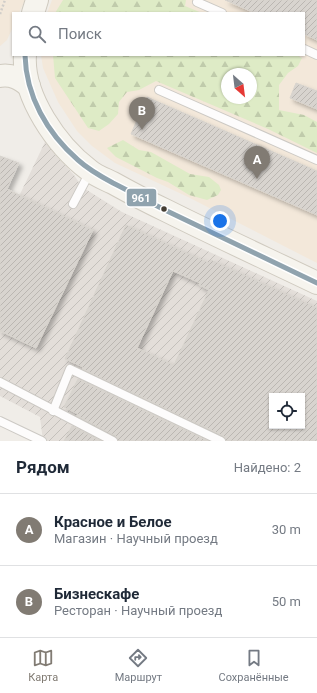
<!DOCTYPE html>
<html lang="ru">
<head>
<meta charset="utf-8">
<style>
  body { margin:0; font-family:Roboto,sans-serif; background:#f2f2f3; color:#1f2937 }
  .controls { position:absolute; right:12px; bottom:12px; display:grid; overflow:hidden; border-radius:0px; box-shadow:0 1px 3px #0004 }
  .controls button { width:36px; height:36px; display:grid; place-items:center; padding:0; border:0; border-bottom:1px solid #e0e1e3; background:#fff; color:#1f2937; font:20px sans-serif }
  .compass { position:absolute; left:221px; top:68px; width:36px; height:36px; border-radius:50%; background:#fff; box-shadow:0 1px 3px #0004; rotate:152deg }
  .you { position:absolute; left:220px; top:221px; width:14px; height:14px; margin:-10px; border:3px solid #fff; border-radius:50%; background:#1a73e8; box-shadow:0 0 0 6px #1a73e833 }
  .badge { display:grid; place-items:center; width:26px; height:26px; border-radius:50%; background:#817b73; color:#fff; font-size:13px; font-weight:700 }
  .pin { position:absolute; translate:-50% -33px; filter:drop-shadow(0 1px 2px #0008) }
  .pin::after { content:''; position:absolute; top:21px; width:14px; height:12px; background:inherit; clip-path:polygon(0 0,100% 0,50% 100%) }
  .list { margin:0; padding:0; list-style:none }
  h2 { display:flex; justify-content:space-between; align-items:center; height:52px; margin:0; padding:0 16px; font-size:17px }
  h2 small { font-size:13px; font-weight:400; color:#747a83 }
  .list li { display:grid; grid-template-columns:26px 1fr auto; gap:12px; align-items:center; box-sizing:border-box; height:72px; padding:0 16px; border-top:1px solid #e0e1e3 }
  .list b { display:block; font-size:15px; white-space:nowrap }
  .list p { margin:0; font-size:13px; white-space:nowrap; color:#747a83 }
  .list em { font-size:13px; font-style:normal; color:#747a83 }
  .icon { flex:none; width:22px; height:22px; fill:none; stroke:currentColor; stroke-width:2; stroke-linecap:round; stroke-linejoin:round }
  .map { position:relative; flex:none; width:317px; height:441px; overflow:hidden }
  .search { position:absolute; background:#fff; box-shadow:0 1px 3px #0004; left:12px; right:12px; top:12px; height:44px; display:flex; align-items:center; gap:10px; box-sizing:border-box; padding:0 14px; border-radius:0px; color:#747a83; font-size:15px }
  .sheet { height:196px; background:#fff }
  nav { display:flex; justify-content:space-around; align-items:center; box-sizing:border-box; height:56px; border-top:1px solid #e0e1e3; background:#fff; font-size:11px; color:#747a83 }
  nav a { display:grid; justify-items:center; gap:2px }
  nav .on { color:#817b73 }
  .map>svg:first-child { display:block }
</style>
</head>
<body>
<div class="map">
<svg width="317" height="441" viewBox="0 0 317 441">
  <defs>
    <pattern id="industrial-furrows" width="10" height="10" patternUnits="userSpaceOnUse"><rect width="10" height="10" fill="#e3ded9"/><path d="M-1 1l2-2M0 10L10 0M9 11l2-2" fill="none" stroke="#c4c0bb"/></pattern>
    <pattern id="forest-firs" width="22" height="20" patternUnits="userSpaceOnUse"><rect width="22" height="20" fill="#deebc6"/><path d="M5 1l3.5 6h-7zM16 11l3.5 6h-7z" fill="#c0cbab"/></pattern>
    <pattern id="building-hatch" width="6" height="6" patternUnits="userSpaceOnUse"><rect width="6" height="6" fill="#d8d4cf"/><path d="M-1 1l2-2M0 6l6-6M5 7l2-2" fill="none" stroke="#bbb7b2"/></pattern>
    <filter id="shadow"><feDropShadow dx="3.5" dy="3.5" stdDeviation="2" flood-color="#0004"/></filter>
  </defs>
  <rect width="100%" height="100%" fill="#f0ede8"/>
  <g fill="#f3e8da" fill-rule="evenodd">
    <path d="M0,0h25l-6,13h-6v14l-6,13 -7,6z"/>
    <path d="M52,0h265v263l-129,-66 -73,-34 -23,-17 -15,-15 -19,-29 -15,-34 -2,-13h263v-42h-257zM227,74h24v24h-24z"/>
  </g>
  <path fill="url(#industrial-furrows)" fill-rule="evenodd" d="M45,142l13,16 16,17 8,12 40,25 195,89v140h-274l-3,-24 -40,-21v-160zM272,396h30v30h-30z"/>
  <g fill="url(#forest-firs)" fill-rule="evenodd">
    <path d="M63,0h123l-1,6 17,7h-147z"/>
    <path d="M53,55h243l6,3 -4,8 -10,7 -9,12v25l25,5 13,7v31l-49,-24 -112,-48 -17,9 -12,2 -8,10 -1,12 -9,10 -10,7 -11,-3 -33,-50zM227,74h24v24h-24z"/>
    <path d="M123,140l16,10 12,2 39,22 19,3 10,8 2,5 -3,5 -11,5 -18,-5 -21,-13 -11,-4 -41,-21 -9,-9z"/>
  </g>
  <g fill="url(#building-hatch)" stroke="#d8d4ce" fill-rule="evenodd" filter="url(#shadow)">
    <path d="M225,0h92v40l-13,-6v-21h-49z"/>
    <path d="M296,83l21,8v18l-27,-11z"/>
    <path d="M147,97l170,74v44l-186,-81z"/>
    <path d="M0,156l19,7 -12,26 86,41 -57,118 -36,-17z"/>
    <path d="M126,225l83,38 2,-3 106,48v133h-91l-3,-5 -141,-67 1,-2 -18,-8zM173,271l27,12 -1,2 10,5 -35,75 -37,-17zM272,396h30v30h-30z"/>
    <path d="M78,379l130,62h-90l-2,-5 -39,-20 1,-2 -14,-7z"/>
    <path d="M72,426l29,15h-37z"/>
  </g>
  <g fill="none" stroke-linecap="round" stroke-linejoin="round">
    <defs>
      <g id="lane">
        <path d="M197,2l25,11"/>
        <path d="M304,49l13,6"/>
        <path d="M159,90l158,70"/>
        <path d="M73,204l17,-32"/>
        <path d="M0,382l113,59"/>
        <path d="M53,411l17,-42 151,72"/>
        <path d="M0,421l42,20"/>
      </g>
      <g id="secondary">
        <path d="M33,13l4,-13"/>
        <path d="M25,55c-3,41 32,91 64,115 7,6 16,9 24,13 18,10 35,19 54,28 50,25 100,48 150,72"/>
        <path d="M0,76c12,-2 20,3 29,10"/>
      </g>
    </defs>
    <use href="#lane" stroke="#ccc9c4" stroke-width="10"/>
    <use href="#secondary" stroke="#cfcabf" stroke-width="24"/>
    <path stroke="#d0cdc9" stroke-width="2.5" stroke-dasharray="2 2" stroke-linecap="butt" d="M0,14l5,-14"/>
    <use href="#lane" stroke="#fdfcfc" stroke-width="8"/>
    <use href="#secondary" stroke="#f6f4ee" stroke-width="22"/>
    <defs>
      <path id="bus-1" d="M25,55c1,41 22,78 53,105 11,10 22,16 35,23 18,9 36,19 54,28 50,24 100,48 150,72"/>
    </defs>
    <use href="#bus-1" stroke="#fff" stroke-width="8"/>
    <use href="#bus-1" stroke="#90a3ae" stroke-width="5"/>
  </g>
  <circle fill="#453e34" stroke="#fff" stroke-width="1.5" cx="164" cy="209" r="3.5"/>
  <rect stroke="#fff" stroke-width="1.5" x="126" y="188" width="31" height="19" rx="4" fill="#90a3ae"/>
  <g font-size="11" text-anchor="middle" font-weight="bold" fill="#fff">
    <text x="141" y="202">961</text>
  </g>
</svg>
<div class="controls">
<button><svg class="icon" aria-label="locate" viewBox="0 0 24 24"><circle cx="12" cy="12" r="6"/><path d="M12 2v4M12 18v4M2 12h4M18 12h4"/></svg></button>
</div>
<svg class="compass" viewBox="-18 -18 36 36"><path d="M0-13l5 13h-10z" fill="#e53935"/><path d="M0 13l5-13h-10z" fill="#747a83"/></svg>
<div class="you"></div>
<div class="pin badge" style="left:257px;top:179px">A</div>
<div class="pin badge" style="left:142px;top:130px">B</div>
<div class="search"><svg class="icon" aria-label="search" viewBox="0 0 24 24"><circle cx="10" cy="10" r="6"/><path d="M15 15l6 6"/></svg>Поиск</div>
</div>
<section class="sheet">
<h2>Рядом<small>Найдено: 2</small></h2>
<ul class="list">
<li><span class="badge">A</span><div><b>Красное и Белое</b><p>Магазин · Научный проезд</p></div><em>30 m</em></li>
<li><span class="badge">B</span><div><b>Бизнескафе</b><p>Ресторан · Научный проезд</p></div><em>50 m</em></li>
</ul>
</section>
<nav>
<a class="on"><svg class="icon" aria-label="map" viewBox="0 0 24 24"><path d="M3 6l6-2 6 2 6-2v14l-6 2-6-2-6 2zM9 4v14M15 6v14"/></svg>Карта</a>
<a><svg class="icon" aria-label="directions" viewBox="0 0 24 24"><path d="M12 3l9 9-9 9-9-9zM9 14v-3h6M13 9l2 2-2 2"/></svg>Маршрут</a>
<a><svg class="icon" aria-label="saved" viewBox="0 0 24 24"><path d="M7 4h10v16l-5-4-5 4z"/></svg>Сохранённые</a>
</nav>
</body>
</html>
